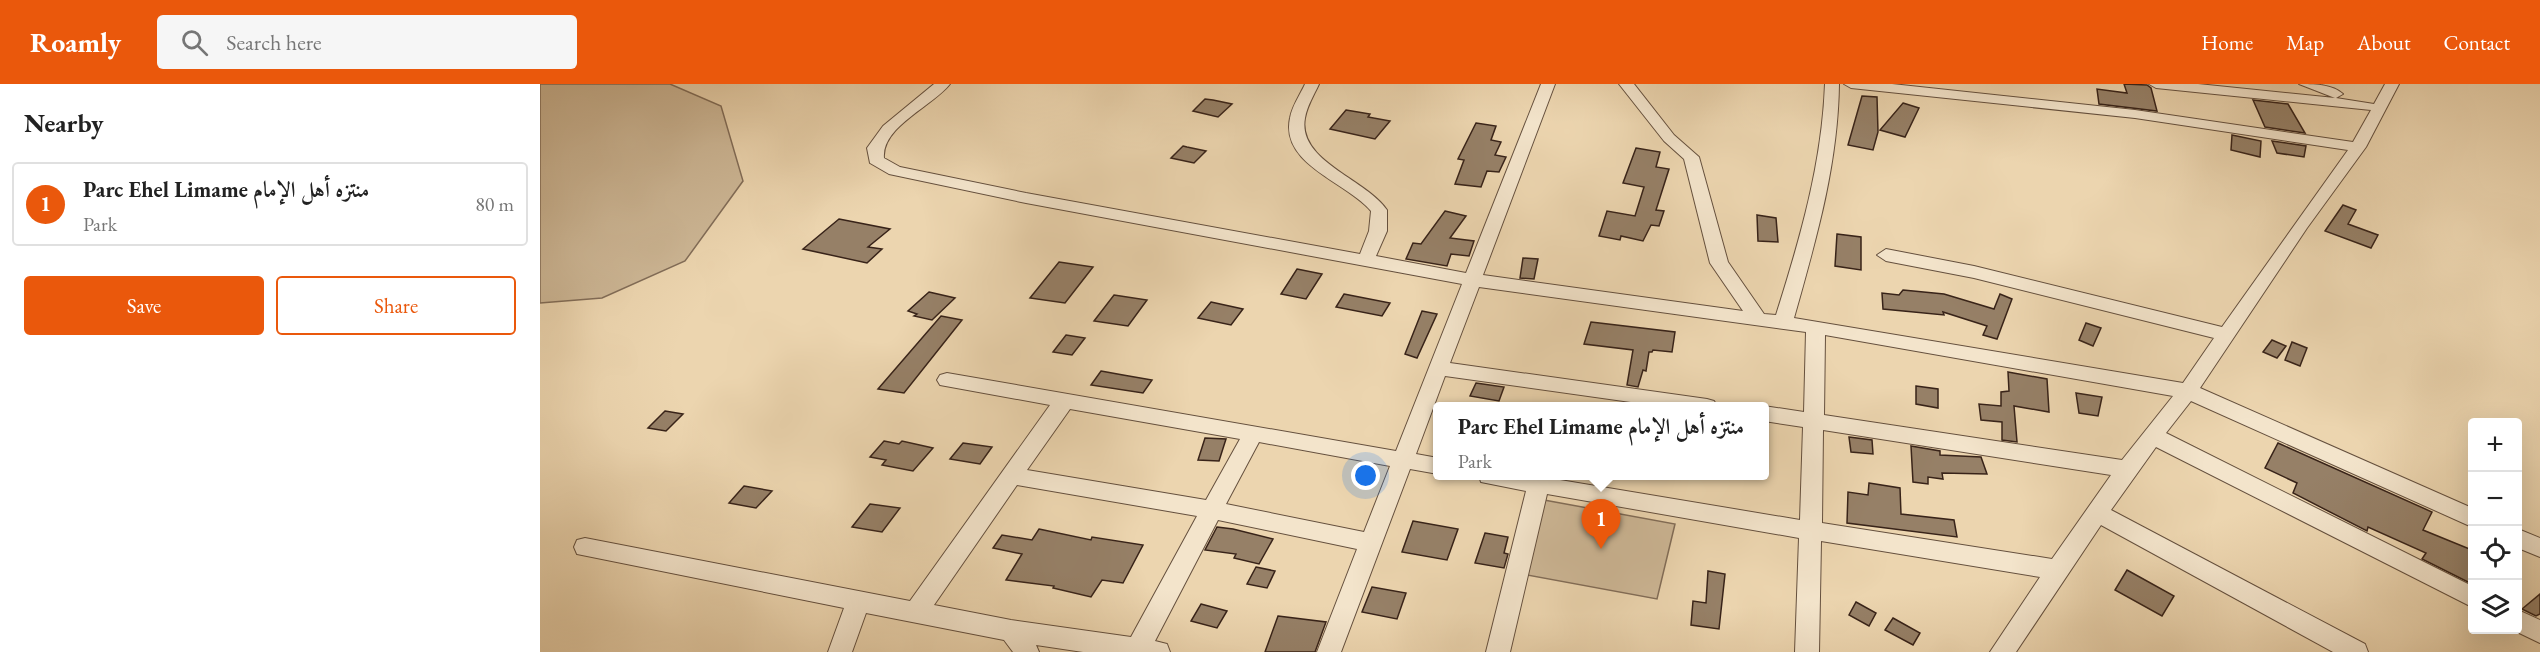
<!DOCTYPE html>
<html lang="en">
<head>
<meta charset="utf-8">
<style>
  body { margin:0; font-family:"EB Garamond",Amiri,serif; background:#f6f6f6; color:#222 }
  .controls { position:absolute; right:18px; bottom:18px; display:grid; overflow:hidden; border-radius:6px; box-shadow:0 6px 24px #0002 }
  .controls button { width:54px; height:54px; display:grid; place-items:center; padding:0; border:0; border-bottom:2px solid #e0e0e0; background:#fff; color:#222; font:30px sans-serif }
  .you { position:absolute; left:826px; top:392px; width:21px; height:21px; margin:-15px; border:4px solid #fff; border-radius:50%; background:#1a73e8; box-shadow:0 0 0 9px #1a73e833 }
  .badge { display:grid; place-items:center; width:39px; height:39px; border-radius:50%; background:#ea580c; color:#fff; font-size:20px; font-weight:700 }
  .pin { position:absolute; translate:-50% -50px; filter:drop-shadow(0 2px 3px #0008) }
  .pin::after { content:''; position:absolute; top:32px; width:21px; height:18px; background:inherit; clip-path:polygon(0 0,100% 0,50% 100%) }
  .popup { position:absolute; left:893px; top:318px; width:336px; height:78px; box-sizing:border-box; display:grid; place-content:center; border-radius:6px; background:#fff; filter:drop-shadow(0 2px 4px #0005); font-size:20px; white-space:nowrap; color:#767676 }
  .popup b { font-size:22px; color:#222 }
  .popup::after { content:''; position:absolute; left:50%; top:100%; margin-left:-12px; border:12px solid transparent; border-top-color:#fff }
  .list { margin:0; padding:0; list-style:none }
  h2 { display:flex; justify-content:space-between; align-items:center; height:78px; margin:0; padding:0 24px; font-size:26px }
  h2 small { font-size:20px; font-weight:400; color:#767676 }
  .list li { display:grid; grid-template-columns:39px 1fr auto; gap:18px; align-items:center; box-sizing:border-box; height:84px; margin:0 12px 12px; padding:0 12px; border:2px solid #e0e0e0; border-radius:6px }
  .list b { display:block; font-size:22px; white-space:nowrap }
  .list p { margin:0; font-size:20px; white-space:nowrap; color:#767676 }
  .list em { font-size:20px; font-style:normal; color:#767676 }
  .actions { display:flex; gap:12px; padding:18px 24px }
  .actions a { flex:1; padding:14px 0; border:2px solid #ea580c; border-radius:6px; text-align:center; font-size:21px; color:#ea580c }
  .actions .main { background:#ea580c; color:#fff }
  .icon { flex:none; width:33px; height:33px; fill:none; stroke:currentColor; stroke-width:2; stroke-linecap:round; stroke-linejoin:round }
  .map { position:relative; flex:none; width:2000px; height:568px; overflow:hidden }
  header { display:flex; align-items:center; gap:36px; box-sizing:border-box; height:84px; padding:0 30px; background:#ea580c; color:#fff }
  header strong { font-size:28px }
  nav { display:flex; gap:33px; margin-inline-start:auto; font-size:21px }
  .search { width:420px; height:54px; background:#f6f6f6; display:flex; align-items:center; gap:15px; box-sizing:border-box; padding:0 21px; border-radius:6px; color:#767676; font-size:22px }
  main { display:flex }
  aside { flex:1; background:#fff }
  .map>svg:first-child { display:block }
</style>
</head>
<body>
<header>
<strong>Roamly</strong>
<div class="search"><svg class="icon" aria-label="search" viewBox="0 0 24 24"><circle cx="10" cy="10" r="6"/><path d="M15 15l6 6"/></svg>Search here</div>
<nav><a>Home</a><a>Map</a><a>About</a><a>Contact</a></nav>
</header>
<main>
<aside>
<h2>Nearby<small></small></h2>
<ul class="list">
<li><span class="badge">1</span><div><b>Parc Ehel Limame منتزه أهل الإمام</b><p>Park</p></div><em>80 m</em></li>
</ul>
<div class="actions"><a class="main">Save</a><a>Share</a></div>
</aside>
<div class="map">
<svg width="2000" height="568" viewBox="0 0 2000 568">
  <rect width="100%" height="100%" fill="#ecd5af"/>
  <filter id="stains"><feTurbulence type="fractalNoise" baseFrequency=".00333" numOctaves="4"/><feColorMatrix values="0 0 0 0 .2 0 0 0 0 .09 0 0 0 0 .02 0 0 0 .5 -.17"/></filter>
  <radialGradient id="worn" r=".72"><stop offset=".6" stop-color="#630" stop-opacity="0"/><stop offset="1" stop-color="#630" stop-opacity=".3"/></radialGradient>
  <g fill="#cdb796" stroke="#826d58" stroke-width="1.5">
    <path d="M0,0h130l51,22 22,75 -58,80 -83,37 -62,5z"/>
    <path d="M1004,416l131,24 -18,75 -130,-24z"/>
  </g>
  <g fill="#968067" stroke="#382319" stroke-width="1.5">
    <path d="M1584,0l23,1 4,3 6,23 -58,-7 -2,-15 30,4z"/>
    <path d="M1322,12l15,1 1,35 -5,18 -25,-5z"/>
    <path d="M665,15l8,1 19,4 -14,13 -25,-6z"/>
    <path d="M1713,16l35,4 17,29 -40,-6z"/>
    <path d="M1363,19l16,5 -14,29 -25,-7z"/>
    <path d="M806,26l24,4 -2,3 22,4 -15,18 -45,-10z"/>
    <path d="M936,39l20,3 -5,14 10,2 -6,13 11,2 -7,15 -12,-1 -6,16 -26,-3 9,-24 -6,-1z"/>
    <path d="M1692,51l29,6 -1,16 -29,-7z"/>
    <path d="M1732,57l34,5 -2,11 -27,-4z"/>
    <path d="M643,62l4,1 19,4 -12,12 -23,-5z"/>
    <path d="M1096,64l24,4 -4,15 13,2 -13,41 8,1 -5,15 -8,-1 -8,16 -22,-5 -1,4 -21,-4 8,-25 28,5 9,-29 -21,-4z"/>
    <path d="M1803,121l13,5 -8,14 30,11 -7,13 -46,-17z"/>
    <path d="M905,127l21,5 -16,22 24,3 -5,15 -18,-2 -4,12 -41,-7 7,-16 8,1z"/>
    <path d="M1217,131l19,3 2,24 -20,-1z"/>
    <path d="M299,135l51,10 -22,18 14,2 -15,14 -64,-14z"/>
    <path d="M1297,150l24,3v33l-26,-4z"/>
    <path d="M983,174l15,1 -4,20 -14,-1z"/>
    <path d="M519,178l34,5 -28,36 -35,-5z"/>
    <path d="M757,185l25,5 -16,25 -25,-5z"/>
    <path d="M1363,206l41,4 50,15 6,-15 12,5 -15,40 -14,-4 4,-9 -44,-14 1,3 -61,-6 -1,-16 17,2z"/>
    <path d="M389,208l26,6 -23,22 -18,-4 3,-2 -9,-3z"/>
    <path d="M804,210l46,9 -8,13 -46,-9z"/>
    <path d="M574,211l33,5 -19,26 -34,-5z"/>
    <path d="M671,218l32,7 -12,16 -33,-7z"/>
    <path d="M882,227l15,3 -20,44 -12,-4z"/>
    <path d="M401,232l21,4 -58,73 -26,-4z"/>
    <path d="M1051,238l84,10 -3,20 -19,-2 -1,2h-3l-3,19 -3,-1 -5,17 -11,-2 6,-35 -49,-6z"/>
    <path d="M1546,239l15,5 -8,18 -14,-6z"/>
    <path d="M526,251l19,3 -13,17 -19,-3z"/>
    <path d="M1732,256l14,6 -9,12 -14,-6z"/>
    <path d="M1752,258l15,6 -7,18 -15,-6z"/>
    <path d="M561,287l22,4 29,5 -9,13 -52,-8z"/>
    <path d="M1468,288l39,7 2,33 -35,-6 3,36 -15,-2v-18l-21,-2 -2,-16 22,2v-14l8,-1z"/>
    <path d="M936,299l28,4 -5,14 -29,-5z"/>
    <path d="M1376,302l22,3v19l-22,-4z"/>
    <path d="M1536,309l26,4 -4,19 -19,-3z"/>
    <path d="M125,327l18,3 -17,17 -18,-3z"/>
    <path d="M1309,353l23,3 1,14 -22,-2z"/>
    <path d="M665,354l21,1 -7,22 -21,-1z"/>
    <path d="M344,357l15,3 3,-3 31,7 -20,23 -31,-6 4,-5 -16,-3z"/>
    <path d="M423,359l29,4 -12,17 -30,-5z"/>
    <path d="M1738,359l154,69 -9,18 49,20v34l-50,-25 4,-6 -58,-26 -1,4 -74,-38 4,-10 -32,-15z"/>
    <path d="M1371,362l29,5v4l41,2 6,17 -45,-1 1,6 -15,-2v7l-15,-2z"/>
    <path d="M1329,399l31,5 1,26 53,6 3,17 -110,-14 1,-31 20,3z"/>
    <path d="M204,402l28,5 -16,17 -27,-5z"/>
    <path d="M330,420l30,4 -18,24 -30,-5z"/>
    <path d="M873,437l45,8 -11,31 -45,-8z"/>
    <path d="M677,443l16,2 40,10 -14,25 -25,-6 2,-4 -31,-4z"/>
    <path d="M499,445l52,11 1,-3 51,8 -20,38 -21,-3 -11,17 -38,-9 1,-2 -48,-6 16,-26 -29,-6 9,-13 30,5z"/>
    <path d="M945,449l23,4 -4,16 4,1 -4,14 -29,-5z"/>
    <path d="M716,483l19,4 -8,17 -20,-4z"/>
    <path d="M1587,486l47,26 -12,20 -47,-26z"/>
    <path d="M1168,487l17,3 -6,55 -28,-4 2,-24 13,2z"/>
    <path d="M832,503l34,6 -9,26 -35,-7z"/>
    <path d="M2000,510v20l-4,2 -14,-7z"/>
    <path d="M1316,518l20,11 -7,13 -20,-11z"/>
    <path d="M661,520l26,7 -10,17 -26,-7z"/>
    <path d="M738,532l48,6 -11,30h-50z"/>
    <path d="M1353,534l27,15 -7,12 -28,-15z"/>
  </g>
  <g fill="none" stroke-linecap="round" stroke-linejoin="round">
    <defs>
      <g id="minor">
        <path d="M394,0h16c-17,22 -69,43 -66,74l16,9 126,26 334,61 9,-23 2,-20c-24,-29 -91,-46 -81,-93 2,-12 10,-23 15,-34h14c-5,11 -12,22 -14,34 -8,43 61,61 82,92v21l-11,25 90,17 75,-189h14l-72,191 260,36 -33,-48 -26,-104 -20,-18 -45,-57h15l40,51 25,22 29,105 36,52 12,1c24,-76 46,-151 49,-231h14c-1,81 -23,156 -45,234l389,65 31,-45 -240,-60 -88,-17 -9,-6 9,-6 88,17 248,61 126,-177 -213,-32 -284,-30 -7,-4h48l243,26 218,32 18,-32 -215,-22 -7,-4h49l137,14 -36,-14c14,0 33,0 44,10l-7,4 38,6 11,-20h14l-33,63 -59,81 -107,160 272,120v19l-281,-126 -25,32 306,153v21l-316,-160 -45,63 254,134 3,8h-35l-232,-127 -85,127h-26l50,-75 -219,-36 -2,111h-24l4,-114 -252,-44 -37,158h-24l40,-161 -45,-9 -2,-6h57l264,44 3,-93 -39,-6v-15h-3h3l40,6 2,-80 -327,-45 -29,76 257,36 7,2 3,5h-58l-214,-30 -29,78 22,4v16l-28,-5 -69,183h-24l40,-103 -139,-29 -63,121 12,3 3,8h-87l-47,-7 3,7h-26l-9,-12 -138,-27 -14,39h-24l16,-44 -267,-54 -3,-7 3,-7 8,-2 325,63 140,-196 -110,-20 -3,-5 3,-5 7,-2 449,78 66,-167 -436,-81 -137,-29 -19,-11 -3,-15 16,-22zM1285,251l348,61 -51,64 -298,-45zM530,325l170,30 -34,61 -179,-30zM1283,346l288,45 -59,84 -230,-36zM719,358l131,24 -26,66 -138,-28zM477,401l180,31 -66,121 -120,-17 -77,-15z"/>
        <path d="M1978,445l22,9v19l-22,-9z"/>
        <path d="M1978,526l22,10v23l-27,-13h5z"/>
      </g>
    </defs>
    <use href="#minor" stroke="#65503e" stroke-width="2"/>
    <use href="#minor" fill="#f3e4cb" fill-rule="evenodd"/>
  </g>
  <rect width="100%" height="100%" filter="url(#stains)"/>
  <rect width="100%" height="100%" fill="url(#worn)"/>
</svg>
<div class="controls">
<button>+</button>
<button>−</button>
<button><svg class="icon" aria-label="locate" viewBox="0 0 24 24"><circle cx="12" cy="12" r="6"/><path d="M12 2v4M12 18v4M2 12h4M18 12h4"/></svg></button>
<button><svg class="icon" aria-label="layers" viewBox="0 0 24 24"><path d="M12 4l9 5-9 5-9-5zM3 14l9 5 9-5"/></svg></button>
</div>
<div class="you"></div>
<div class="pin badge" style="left:1061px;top:465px">1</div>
<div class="popup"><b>Parc Ehel Limame منتزه أهل الإمام</b>Park</div>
</div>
</main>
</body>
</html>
